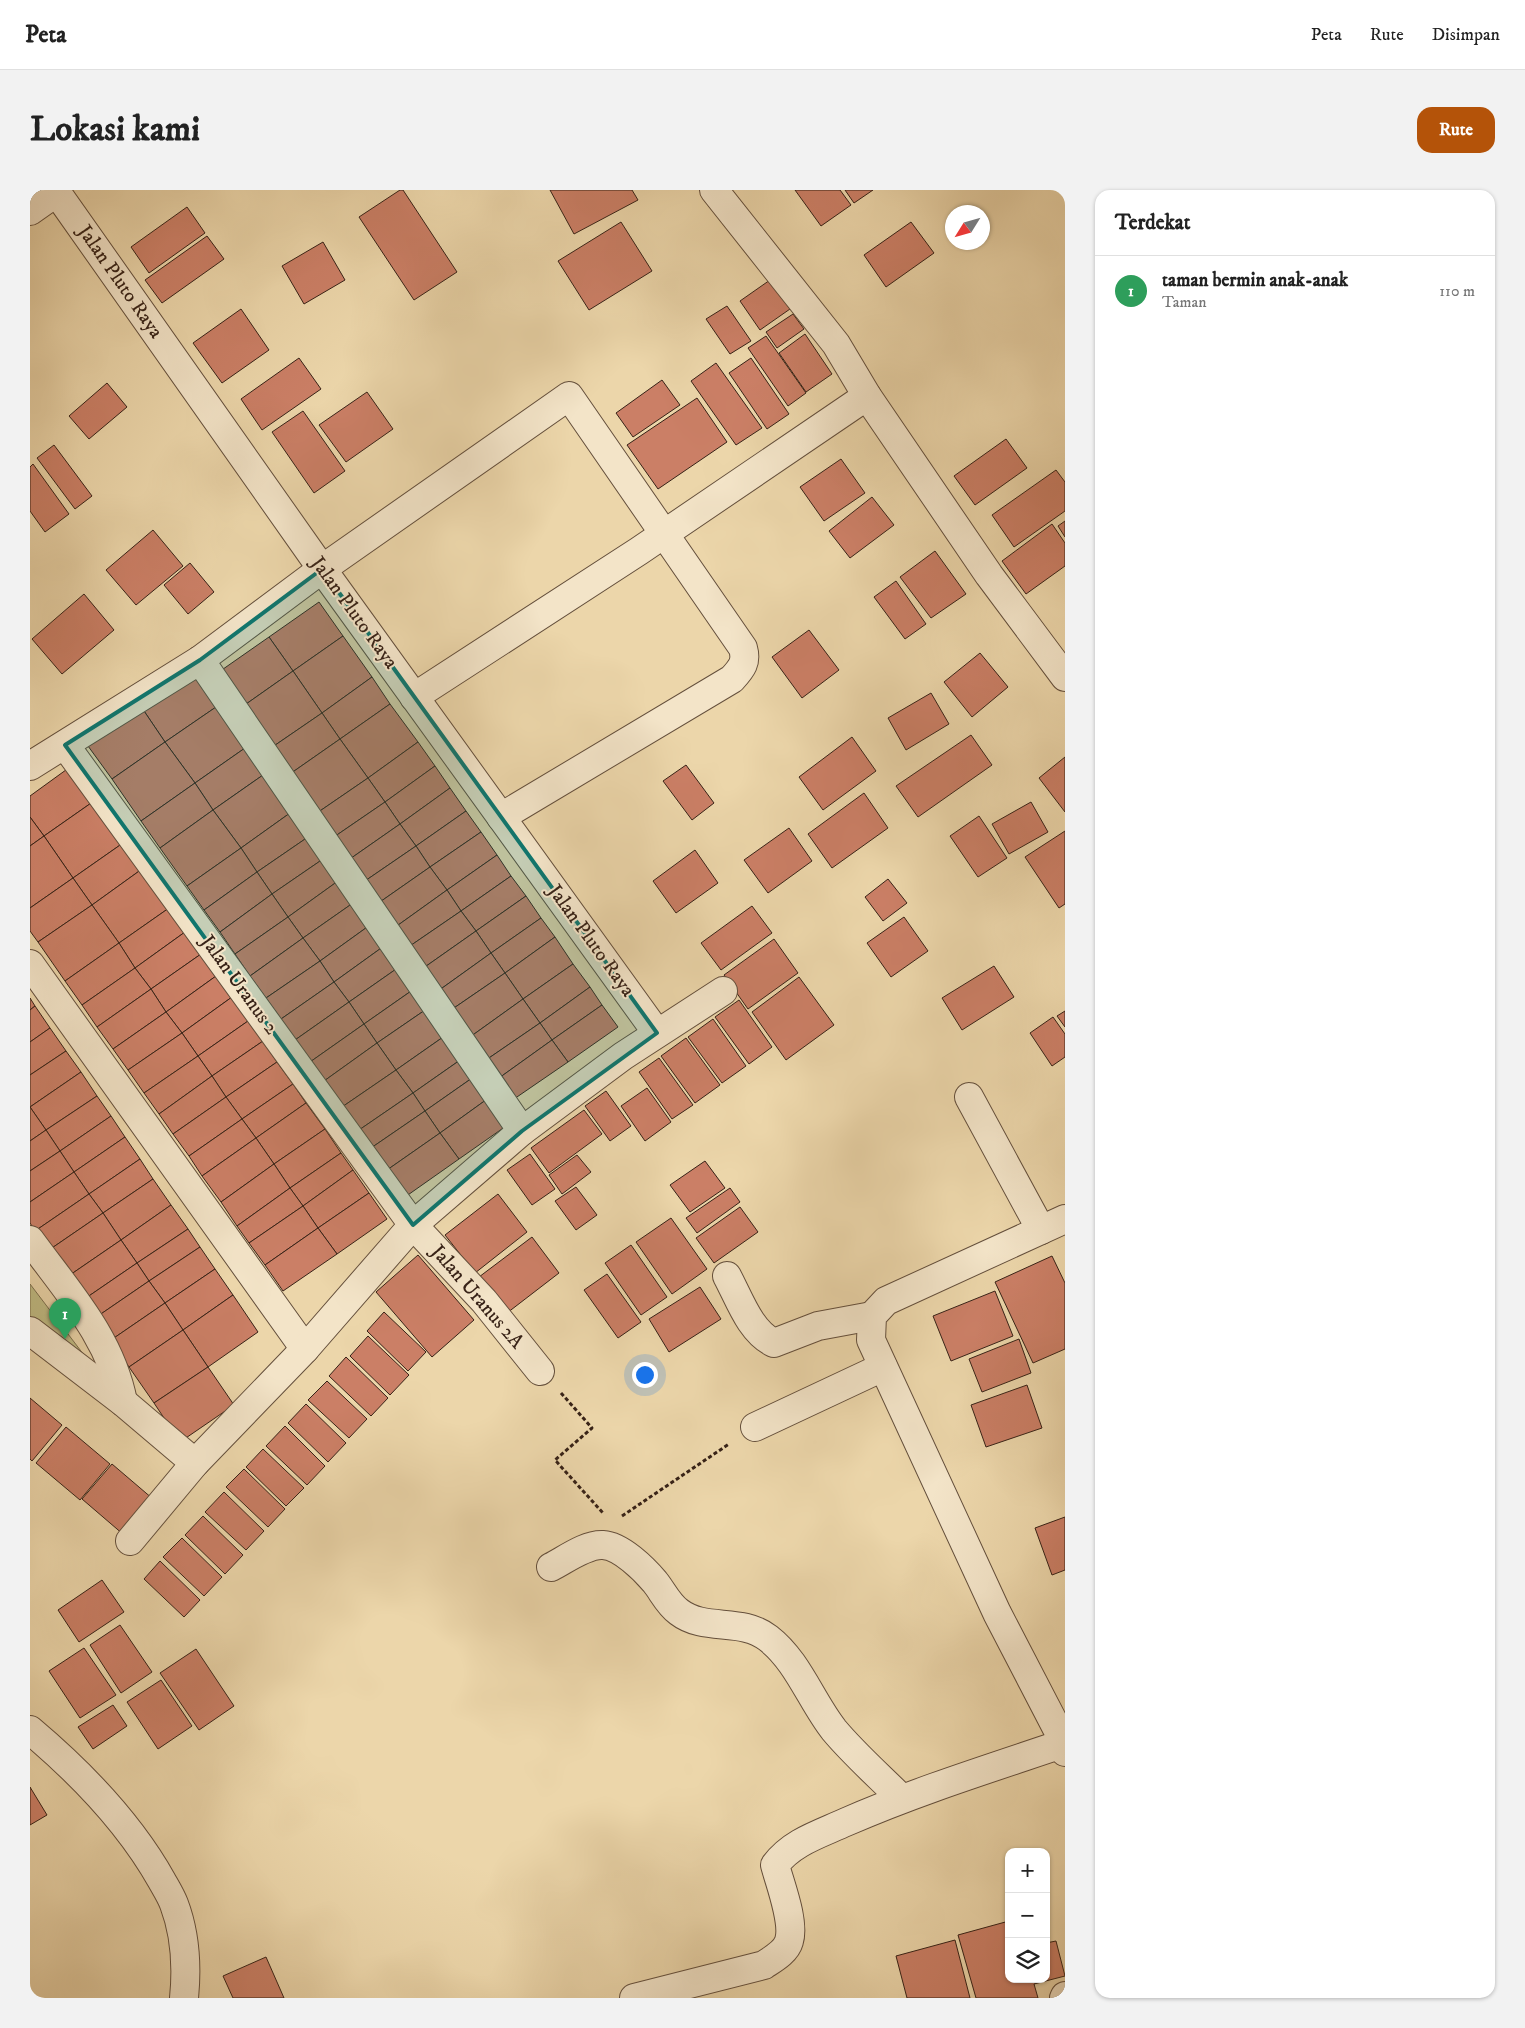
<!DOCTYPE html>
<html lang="id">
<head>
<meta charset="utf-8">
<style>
  body { margin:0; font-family:"IM FELL DW Pica",serif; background:#f2f2f2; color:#222 }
  .controls { position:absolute; right:15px; bottom:15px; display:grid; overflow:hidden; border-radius:10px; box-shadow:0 1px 4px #0004 }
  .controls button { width:45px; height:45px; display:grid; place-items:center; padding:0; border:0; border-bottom:1px solid #e0e0e0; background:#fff; color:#222; font:25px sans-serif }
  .compass { position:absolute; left:915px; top:15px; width:45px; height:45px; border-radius:50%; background:#fff; box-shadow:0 1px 4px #0004; rotate:233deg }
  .you { position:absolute; left:614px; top:1184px; width:18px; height:18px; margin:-12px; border:4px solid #fff; border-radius:50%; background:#1a73e8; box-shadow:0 0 0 8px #1a73e833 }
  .badge { display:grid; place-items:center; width:32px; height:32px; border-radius:50%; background:#b45309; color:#fff; font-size:16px; font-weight:700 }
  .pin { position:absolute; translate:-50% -41px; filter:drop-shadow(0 1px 2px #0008) }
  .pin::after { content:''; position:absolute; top:26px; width:18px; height:15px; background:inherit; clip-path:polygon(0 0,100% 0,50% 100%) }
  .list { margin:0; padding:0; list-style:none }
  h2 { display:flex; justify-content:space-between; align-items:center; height:65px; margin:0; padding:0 20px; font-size:21px }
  h2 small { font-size:16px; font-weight:400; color:#767676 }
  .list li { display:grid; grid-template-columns:32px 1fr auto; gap:15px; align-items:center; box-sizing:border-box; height:70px; padding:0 20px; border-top:1px solid #e0e0e0 }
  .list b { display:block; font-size:19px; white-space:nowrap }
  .list p { margin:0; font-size:16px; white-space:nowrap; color:#767676 }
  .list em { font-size:16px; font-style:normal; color:#767676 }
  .icon { flex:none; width:28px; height:28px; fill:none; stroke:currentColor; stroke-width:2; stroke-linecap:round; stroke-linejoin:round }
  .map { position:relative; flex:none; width:1035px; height:1808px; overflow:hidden; border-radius:15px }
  header { display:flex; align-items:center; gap:30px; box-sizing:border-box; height:70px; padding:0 25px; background:#fff; border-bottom:1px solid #e0e0e0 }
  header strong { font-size:24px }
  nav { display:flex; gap:28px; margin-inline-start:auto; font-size:18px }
  .intro { display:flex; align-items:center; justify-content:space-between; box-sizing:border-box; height:120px; padding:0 30px }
  h1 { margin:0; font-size:35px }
  .button { padding:12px 22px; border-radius:15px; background:#b45309; color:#fff; font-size:18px; font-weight:700 }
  main { display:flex; gap:30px; padding:0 30px }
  aside { flex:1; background:#fff; border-radius:15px; box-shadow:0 1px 4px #0004 }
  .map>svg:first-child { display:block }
</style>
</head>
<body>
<header>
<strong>Peta</strong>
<nav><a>Peta</a><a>Rute</a><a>Disimpan</a></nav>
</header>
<div class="intro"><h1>Lokasi kami</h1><a class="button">Rute</a></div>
<main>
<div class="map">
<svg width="1035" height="1808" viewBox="0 0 1035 1808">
  <rect width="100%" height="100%" fill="#ecd6aa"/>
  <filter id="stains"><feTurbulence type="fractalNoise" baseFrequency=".004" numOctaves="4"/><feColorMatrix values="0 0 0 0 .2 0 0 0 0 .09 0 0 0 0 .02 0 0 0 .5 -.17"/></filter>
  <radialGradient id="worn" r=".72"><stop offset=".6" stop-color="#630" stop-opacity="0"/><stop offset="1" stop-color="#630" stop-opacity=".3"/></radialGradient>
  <path fill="#c0bb83" stroke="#7c6e4d" d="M0,1094l57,75 -57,-40z"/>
  <g fill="#cb7f66" stroke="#372217">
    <path d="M370,0h3l54,82 -43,28 -55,-83z"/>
    <path d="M520,0h82l6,10 -64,34z"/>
    <path d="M765,0h45l11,15 -30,21z"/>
    <path d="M815,0h28l-19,13z"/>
    <path d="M157,17l18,26 -56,40 -18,-26z"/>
    <path d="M591,32l31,49 -63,39 -31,-49z"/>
    <path d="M881,32l23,31 -48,34 -22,-32z"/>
    <path d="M177,46l17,23 -62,44 -17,-23z"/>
    <path d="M293,52l22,38 -41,24 -22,-38z"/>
    <path d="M740,90l20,29 -30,21 -20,-29z"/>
    <path d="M697,116l24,35 -21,13 -24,-35z"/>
    <path d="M211,119l28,41 -47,33 -29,-40z"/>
    <path d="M763,124l11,15 -27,19 -11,-16z"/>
    <path d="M775,144l27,40 -26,18 -27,-39z"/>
    <path d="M736,146l40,57 -18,13 -40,-58z"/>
    <path d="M269,168l22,31 -59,41 -21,-31z"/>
    <path d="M721,168l38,56 -22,15 -38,-56z"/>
    <path d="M686,173l46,65 -26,17 -45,-64z"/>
    <path d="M632,190l18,25 -47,32 -17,-24z"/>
    <path d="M77,193l20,24 -38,32 -20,-23z"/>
    <path d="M337,202l26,37 -47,33 -27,-37z"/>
    <path d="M667,208l30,44 -69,47 -31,-44z"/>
    <path d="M273,221l42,60 -31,22 -42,-61z"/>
    <path d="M976,249l21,29 -52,37 -21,-29z"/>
    <path d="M24,255l38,51 -17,13 -38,-51z"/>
    <path d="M811,269l24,34 -41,28 -24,-34z"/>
    <path d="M3,274l36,50 -24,18 -15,-21v-44z"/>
    <path d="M1026,280l9,12v29l-51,36 -22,-32z"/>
    <path d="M842,307l22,28 -44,33 -21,-27z"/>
    <path d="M1035,331v16l-7,-11z"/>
    <path d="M1022,334l13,19v23l-39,28 -24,-33z"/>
    <path d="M123,340l30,36 -47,39 -30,-35z"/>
    <path d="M905,361l31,43 -35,24 -31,-41z"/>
    <path d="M160,373l24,29 -26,22 -24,-29z"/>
    <path d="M866,391l30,43 -21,15 -31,-42z"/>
    <path d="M54,404l30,36 -52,44 -30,-35z"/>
    <path d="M289,412l24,34 -50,35 -24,-34z"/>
    <path d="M779,440l30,40 -37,28 -30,-41z"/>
    <path d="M313,446l29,41 -50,36 -29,-42z"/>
    <path d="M239,447l24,34 -54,38 -23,-35z"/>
    <path d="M950,463l28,34 -36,30 -28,-35z"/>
    <path d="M263,481l29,42 -54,37 -29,-41z"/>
    <path d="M162,483l24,34 -51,35 -23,-34z"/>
    <path d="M342,487l18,27 -50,35 -18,-26z"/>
    <path d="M901,503l18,31 -43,26 -18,-32z"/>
    <path d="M360,514l28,38 -50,36 -28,-39z"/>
    <path d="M186,517l29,41 -50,35 -30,-41z"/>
    <path d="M112,518l23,34 -53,37 -24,-33z"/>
    <path d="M292,523l18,26 -53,37 -19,-26z"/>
    <path d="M941,545l21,30 -74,52 -22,-31z"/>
    <path d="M822,547l24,34 -53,39 -24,-33z"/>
    <path d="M310,549l28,39 -54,37 -27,-39z"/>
    <path d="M135,552l30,41 -54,38 -29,-42z"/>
    <path d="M388,552l17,24 -50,36 -17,-24z"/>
    <path d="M215,558l18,27 -50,35 -18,-27z"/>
    <path d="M1035,567v55l-26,-34z"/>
    <path d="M656,575l28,38 -22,17 -29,-39z"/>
    <path d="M405,576l15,22 -50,36 -15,-22z"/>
    <path d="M40,577l24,34 -50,35 -14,-19v-21z"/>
    <path d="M233,585l27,38 -49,35 -28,-38z"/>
    <path d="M338,588l17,24 -54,37 -17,-24z"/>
    <path d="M165,593l18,27 -53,38 -19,-27z"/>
    <path d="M420,598l16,23 -50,35 -16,-22z"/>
    <path d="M834,603l24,35 -56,40 -24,-34z"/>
    <path d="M64,611l29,42 -50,35 -29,-42z"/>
    <path d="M355,612l15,22 -53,37 -16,-22z"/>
    <path d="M1001,612l17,30 -39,22 -17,-30z"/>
    <path d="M183,620l28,38 -54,38 -27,-38z"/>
    <path d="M436,621l15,21 -51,35 -14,-21z"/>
    <path d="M260,623l18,24 -51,35 -16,-24z"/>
    <path d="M949,626l28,42 -29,19 -28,-41z"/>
    <path d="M0,627l14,19 -14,10z"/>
    <path d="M370,634l16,22 -54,37 -15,-22z"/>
    <path d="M759,638l23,33 -44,32 -24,-33z"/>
    <path d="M1035,641v73l-6,4 -34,-51z"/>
    <path d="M451,642l16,23 -50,35 -17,-23z"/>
    <path d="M14,646l29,42 -43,30v-62z"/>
    <path d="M278,647l15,22 -51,35 -15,-22z"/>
    <path d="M93,653l19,26 -50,36 -19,-27z"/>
    <path d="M386,656l14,21 -53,37 -15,-21z"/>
    <path d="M211,658l16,24 -53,38 -17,-24z"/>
    <path d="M665,660l23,33 -42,30 -23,-32z"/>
    <path d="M467,665l14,21 -50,35 -14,-21z"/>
    <path d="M293,669l15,22 -50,36 -16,-23z"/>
    <path d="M400,677l17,23 -53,38 -17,-24z"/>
    <path d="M112,679l27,39 -50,35 -27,-38z"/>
    <path d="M227,682l15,22 -52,38 -16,-22z"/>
    <path d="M481,686l15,20 -50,35 -15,-20z"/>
    <path d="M43,688l19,27 -54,37 -8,-11v-23z"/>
    <path d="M858,689l19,24 -24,18 -18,-24z"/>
    <path d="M308,691l15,22 -50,35 -15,-21z"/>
    <path d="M417,700l14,21 -54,37 -13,-20z"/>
    <path d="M242,704l16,23 -53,37 -15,-22z"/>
    <path d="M496,706l15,22 -50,35 -15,-22z"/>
    <path d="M323,713l17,22 -50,36 -17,-23z"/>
    <path d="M62,715l27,38 -54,38 -27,-39z"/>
    <path d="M722,716l20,27 -51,37 -20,-27z"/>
    <path d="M139,718l16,24 -50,36 -16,-25z"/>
    <path d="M431,721l15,20 -54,38 -15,-21z"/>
    <path d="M258,727l15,21 -53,38 -15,-22z"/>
    <path d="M874,727l24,34 -37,26 -24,-34z"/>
    <path d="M511,728l14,19 -50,36 -14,-20z"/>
    <path d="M340,735l14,21 -50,36 -14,-21z"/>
    <path d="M446,741l15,22 -53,38 -16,-22z"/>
    <path d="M155,742l16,22 -50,35 -16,-21z"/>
    <path d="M525,747l18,27 -50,35 -18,-26z"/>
    <path d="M273,748l17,23 -54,37 -16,-22z"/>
    <path d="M744,749l24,34 -50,36 -24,-34z"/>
    <path d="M89,753l16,25 -53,37 -17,-24z"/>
    <path d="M354,756l15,21 -50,35 -15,-20z"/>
    <path d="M461,763l14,20 -54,37 -13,-19z"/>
    <path d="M171,764l15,22 -50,36 -15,-23z"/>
    <path d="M290,771l14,21 -53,37 -15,-21z"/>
    <path d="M543,774l17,23 -50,36 -17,-24z"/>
    <path d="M964,776l20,31 -52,33 -20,-32z"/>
    <path d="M369,777l15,22 -50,35 -15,-22z"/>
    <path d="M105,778l16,21 -54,38 -15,-22z"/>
    <path d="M475,783l18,26 -53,38 -19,-27z"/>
    <path d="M186,786l16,21 -50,36 -16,-21z"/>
    <path d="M769,787l35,48 -48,35 -34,-48z"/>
    <path d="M304,792l15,20 -54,38 -14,-21z"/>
    <path d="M560,797l12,18 -50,35 -12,-17z"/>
    <path d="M121,799l15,23 -53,37 -16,-22z"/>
    <path d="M384,799l14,19 -51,35 -13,-19z"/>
    <path d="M202,807l16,24 -50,35 -16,-23z"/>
    <path d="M0,808l5,8 -5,4z"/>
    <path d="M493,809l17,24 -54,37 -16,-23z"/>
    <path d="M709,810l33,47 -23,17 -34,-47z"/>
    <path d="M319,812l15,22 -54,38 -15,-22z"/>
    <path d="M572,815l16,22 -50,35 -16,-22z"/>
    <path d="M5,816l15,22 -20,14v-32z"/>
    <path d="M398,818l18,27 -50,35 -19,-27z"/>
    <path d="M1035,821v16l-8,-11z"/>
    <path d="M136,822l16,21 -54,37 -15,-21z"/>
    <path d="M1023,827l12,17v23l-13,9 -22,-33z"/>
    <path d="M683,829l33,47 -24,17 -34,-46z"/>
    <path d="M218,831l15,20 -51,35 -14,-20z"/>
    <path d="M510,833l12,17 -53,38 -13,-18z"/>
    <path d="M334,834l13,19 -53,38 -14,-19z"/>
    <path d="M20,838l16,23 -36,24v-33z"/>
    <path d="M152,843l16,23 -54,37 -16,-23z"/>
    <path d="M416,845l17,23 -50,35 -17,-23z"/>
    <path d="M656,848l34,47 -25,18 -34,-47z"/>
    <path d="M522,850l16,22 -54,37 -15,-21z"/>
    <path d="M233,851l14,21 -51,35 -14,-21z"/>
    <path d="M347,853l19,27 -54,37 -18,-26z"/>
    <path d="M36,861l15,21 -51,35v-32z"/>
    <path d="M168,866l14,20 -53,38 -15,-21z"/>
    <path d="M433,868l12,18 -50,35 -12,-18z"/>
    <path d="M629,868l34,47 -21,14 -33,-47z"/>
    <path d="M247,872l16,22 -51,35 -16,-22z"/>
    <path d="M366,880l17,23 -54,37 -17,-23z"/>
    <path d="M51,882l16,24 -51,34 -16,-23z"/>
    <path d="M182,886l14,21 -53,37 -14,-20z"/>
    <path d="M445,886l15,21 -50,36 -15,-22z"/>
    <path d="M263,894l13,19 -50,35 -14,-19z"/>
    <path d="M617,898l24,34 -26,19 -24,-35z"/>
    <path d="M576,901l25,35 -21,15 -25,-35z"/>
    <path d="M383,903l12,18 -54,37 -12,-18z"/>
    <path d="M67,906l14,20 -51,35 -14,-21z"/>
    <path d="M196,907l16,22 -53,37 -16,-22z"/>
    <path d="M460,907l19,27 -50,35 -19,-26z"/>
    <path d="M276,913l19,26 -51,35 -18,-26z"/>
    <path d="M0,917l16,23 -16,11z"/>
    <path d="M554,920l18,24 -53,39 -18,-25z"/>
    <path d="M395,921l15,22 -53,37 -16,-22z"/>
    <path d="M81,926l14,21 -51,35 -14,-21z"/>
    <path d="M212,929l14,19 -54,38 -13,-20z"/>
    <path d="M295,939l16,24 -51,35 -16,-24z"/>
    <path d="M16,940l14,21 -30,20v-30z"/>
    <path d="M410,943l19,26 -54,38 -18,-27z"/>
    <path d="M95,947l15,22 -51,35 -15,-22z"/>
    <path d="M226,948l18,26 -53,38 -19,-26z"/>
    <path d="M30,961l14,21 -44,30v-31z"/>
    <path d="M311,963l12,17 -50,36 -13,-18z"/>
    <path d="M500,964l25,35 -23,16 -25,-35z"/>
    <path d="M547,965l14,17 -29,22 -13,-19z"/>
    <path d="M110,969l13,20 -50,34 -14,-19z"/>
    <path d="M675,971l20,27 -35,24 -20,-27z"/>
    <path d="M244,974l16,24 -53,38 -16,-24z"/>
    <path d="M323,980l16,23 -51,35 -15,-22z"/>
    <path d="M44,982l15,22 -54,37 -5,-8v-21z"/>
    <path d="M123,989l18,26 -50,35 -18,-27z"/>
    <path d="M546,997l21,28 -21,15 -21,-29z"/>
    <path d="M260,998l13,18 -54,37 -12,-17z"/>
    <path d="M700,998l10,14 -43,31 -11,-15z"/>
    <path d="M339,1003l18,26 -50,35 -19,-26z"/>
    <path d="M59,1004l14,19 -54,37 -14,-19z"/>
    <path d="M468,1004l29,38 -52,41 -30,-38z"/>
    <path d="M141,1015l17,24 -51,34 -16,-23z"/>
    <path d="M273,1016l15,22 -53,37 -16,-22z"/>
    <path d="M710,1017l18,25 -44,31 -18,-25z"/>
    <path d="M73,1023l18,27 -54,37 -18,-27z"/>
    <path d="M641,1028l36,51 -35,25 -36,-52z"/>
    <path d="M288,1038l19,26 -54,37 -18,-26z"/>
    <path d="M158,1039l12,18 -51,34 -12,-18z"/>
    <path d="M502,1047l27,36 -52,40 -28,-36z"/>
    <path d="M91,1050l16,23 -54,37 -16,-23z"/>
    <path d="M601,1055l36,52 -26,18 -36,-52z"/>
    <path d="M170,1057l15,22 -50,34 -16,-22z"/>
    <path d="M388,1065l56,65 -42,37 -56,-65z"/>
    <path d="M1022,1066l13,27v66l-32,14 -38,-81z"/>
    <path d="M107,1073l12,18 -54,37 -12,-18z"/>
    <path d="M185,1079l18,26 -50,35 -18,-27z"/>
    <path d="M577,1084l34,48 -23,16 -34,-48z"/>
    <path d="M119,1091l16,22 -54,37 -16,-22z"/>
    <path d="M670,1097l21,32 -52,33 -20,-33z"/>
    <path d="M965,1101l18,45 -62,25 -18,-45z"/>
    <path d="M203,1105l25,37 -50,35 -25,-37z"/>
    <path d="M135,1113l18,27 -54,37 -18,-27z"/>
    <path d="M354,1122l42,40 -18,19 -41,-40z"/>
    <path d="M153,1140l25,37 -54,36 -25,-36z"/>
    <path d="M338,1146l41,39 -19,20 -40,-39z"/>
    <path d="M989,1149l12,34 -49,19 -13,-33z"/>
    <path d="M316,1167l42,41 -17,18 -42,-40z"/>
    <path d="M178,1177l26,38 -54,37 -26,-39z"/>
    <path d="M297,1191l40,38 -18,19 -41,-38z"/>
    <path d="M997,1195l15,43 -56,19 -15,-42z"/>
    <path d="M0,1208l32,27 -30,36 -2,-2z"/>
    <path d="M276,1214l40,39 -18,19 -40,-39z"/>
    <path d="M255,1236l40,40 -18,19 -41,-39z"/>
    <path d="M36,1237l44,37 -30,36 -44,-37z"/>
    <path d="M233,1259l41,39 -18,18 -40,-39z"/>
    <path d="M82,1274l41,35 -29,36 -42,-36z"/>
    <path d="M214,1279l41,40 -17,18 -42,-40z"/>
    <path d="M194,1302l40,39 -18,19 -41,-38z"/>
    <path d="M173,1326l40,39 -18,19 -40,-39z"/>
    <path d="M1035,1327v53l-13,5 -17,-47z"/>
    <path d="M152,1348l40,39 -18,19 -41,-39z"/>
    <path d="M130,1371l40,39 -16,17 -40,-38z"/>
    <path d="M72,1390l22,32 -45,30 -21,-32z"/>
    <path d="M90,1435l32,47 -31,21 -31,-48z"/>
    <path d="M54,1458l32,47 -36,23 -31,-47z"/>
    <path d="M166,1459l38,57 -35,24 -39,-57z"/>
    <path d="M131,1490l31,46 -34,23 -31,-47z"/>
    <path d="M83,1515l14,21 -34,23 -15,-22z"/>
    <path d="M0,1597l17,28 -17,10z"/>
    <path d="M979,1731v58h37v-36l10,-2 9,35 -31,8 4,14h-62l-18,-63z"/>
    <path d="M925,1750l15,58h-63l-11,-42z"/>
    <path d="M236,1767l18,41h-51l-10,-22z"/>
  </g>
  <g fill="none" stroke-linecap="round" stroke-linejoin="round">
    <defs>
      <g id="street">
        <path d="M25,0l267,379 335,464"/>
        <path d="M684,0l122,154 31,52 122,179 76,102"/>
        <path d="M0,21l27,-19"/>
        <path d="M170,470l322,471"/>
        <path d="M384,507l225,-146 228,-155"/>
        <path d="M35,555l348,480 71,76 56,70"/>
        <path d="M0,576l170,-106 122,-91 247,-173 174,252c4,14 -1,20 -11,31l-231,138"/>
        <path d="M0,774l275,385"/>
        <path d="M939,907l72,133"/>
        <path d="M1035,1029l-179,82 -14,15 -1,24 126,273 68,131v8"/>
        <path d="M0,1050c37,51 81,98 93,162"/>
        <path d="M697,1086c12,22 23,56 47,67l44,-17 54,-10"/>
        <path d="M0,1141l93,71 72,61"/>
        <path d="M725,1237l128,-60"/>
        <path d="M100,1351l65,-78 110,-114 108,-124 109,-94 101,-75 100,-65"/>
        <path d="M521,1377c14,-7 35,-23 52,-22 18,1 41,24 52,37 8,10 13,22 24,30 26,20 62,5 89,26 30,23 43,63 66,92 20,24 45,46 67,68"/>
        <path d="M0,1540c51,43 99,92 132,151 4,7 9,15 12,23 11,29 13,64 10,94"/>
        <path d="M604,1808l130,-33c9,-6 22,-13 25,-24 6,-19 -9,-57 -14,-76 17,-23 45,-31 71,-43 71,-31 145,-54 219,-79"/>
        <path d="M1034,1808l1,-2"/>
      </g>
    </defs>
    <use href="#street" stroke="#644f3c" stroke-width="30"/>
    <g stroke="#372217" stroke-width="3" stroke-dasharray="4 2.5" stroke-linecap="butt">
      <path d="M531,1203l31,35 -37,32 48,53"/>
      <path d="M592,1326l107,-72"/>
    </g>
    <use href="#street" stroke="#f3e4c8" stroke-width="28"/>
  </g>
  <path fill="#0f766e" fill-opacity="0.2" stroke="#0f766e" stroke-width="4" stroke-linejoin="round" d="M292,379l335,464 -135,98 -109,94 -348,-480 135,-85z"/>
  <g text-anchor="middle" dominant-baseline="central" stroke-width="4" stroke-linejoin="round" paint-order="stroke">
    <g font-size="20" fill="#372217" stroke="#f3e4c8">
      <text transform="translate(90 92) rotate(55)">Jalan Pluto Raya</text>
      <text transform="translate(324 423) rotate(54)">Jalan Pluto Raya</text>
      <text transform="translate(561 751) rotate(54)">Jalan Pluto Raya</text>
      <text transform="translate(209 795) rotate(54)">Jalan Uranus 2</text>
      <text transform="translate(447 1107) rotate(49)">Jalan Uranus 2A</text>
    </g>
  </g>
  <rect width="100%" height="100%" filter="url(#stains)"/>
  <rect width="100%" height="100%" fill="url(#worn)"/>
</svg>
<div class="controls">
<button>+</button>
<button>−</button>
<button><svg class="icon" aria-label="layers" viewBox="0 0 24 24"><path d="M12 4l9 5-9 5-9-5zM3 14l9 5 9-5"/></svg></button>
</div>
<svg class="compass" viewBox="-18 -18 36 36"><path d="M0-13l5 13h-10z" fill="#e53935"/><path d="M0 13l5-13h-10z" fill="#767676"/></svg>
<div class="you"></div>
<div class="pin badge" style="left:35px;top:1149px;background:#2e9e5b">1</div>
</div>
<aside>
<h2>Terdekat<small></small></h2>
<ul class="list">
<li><span class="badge" style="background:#2e9e5b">1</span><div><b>taman bermin anak-anak</b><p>Taman</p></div><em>110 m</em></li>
</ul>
</aside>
</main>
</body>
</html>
